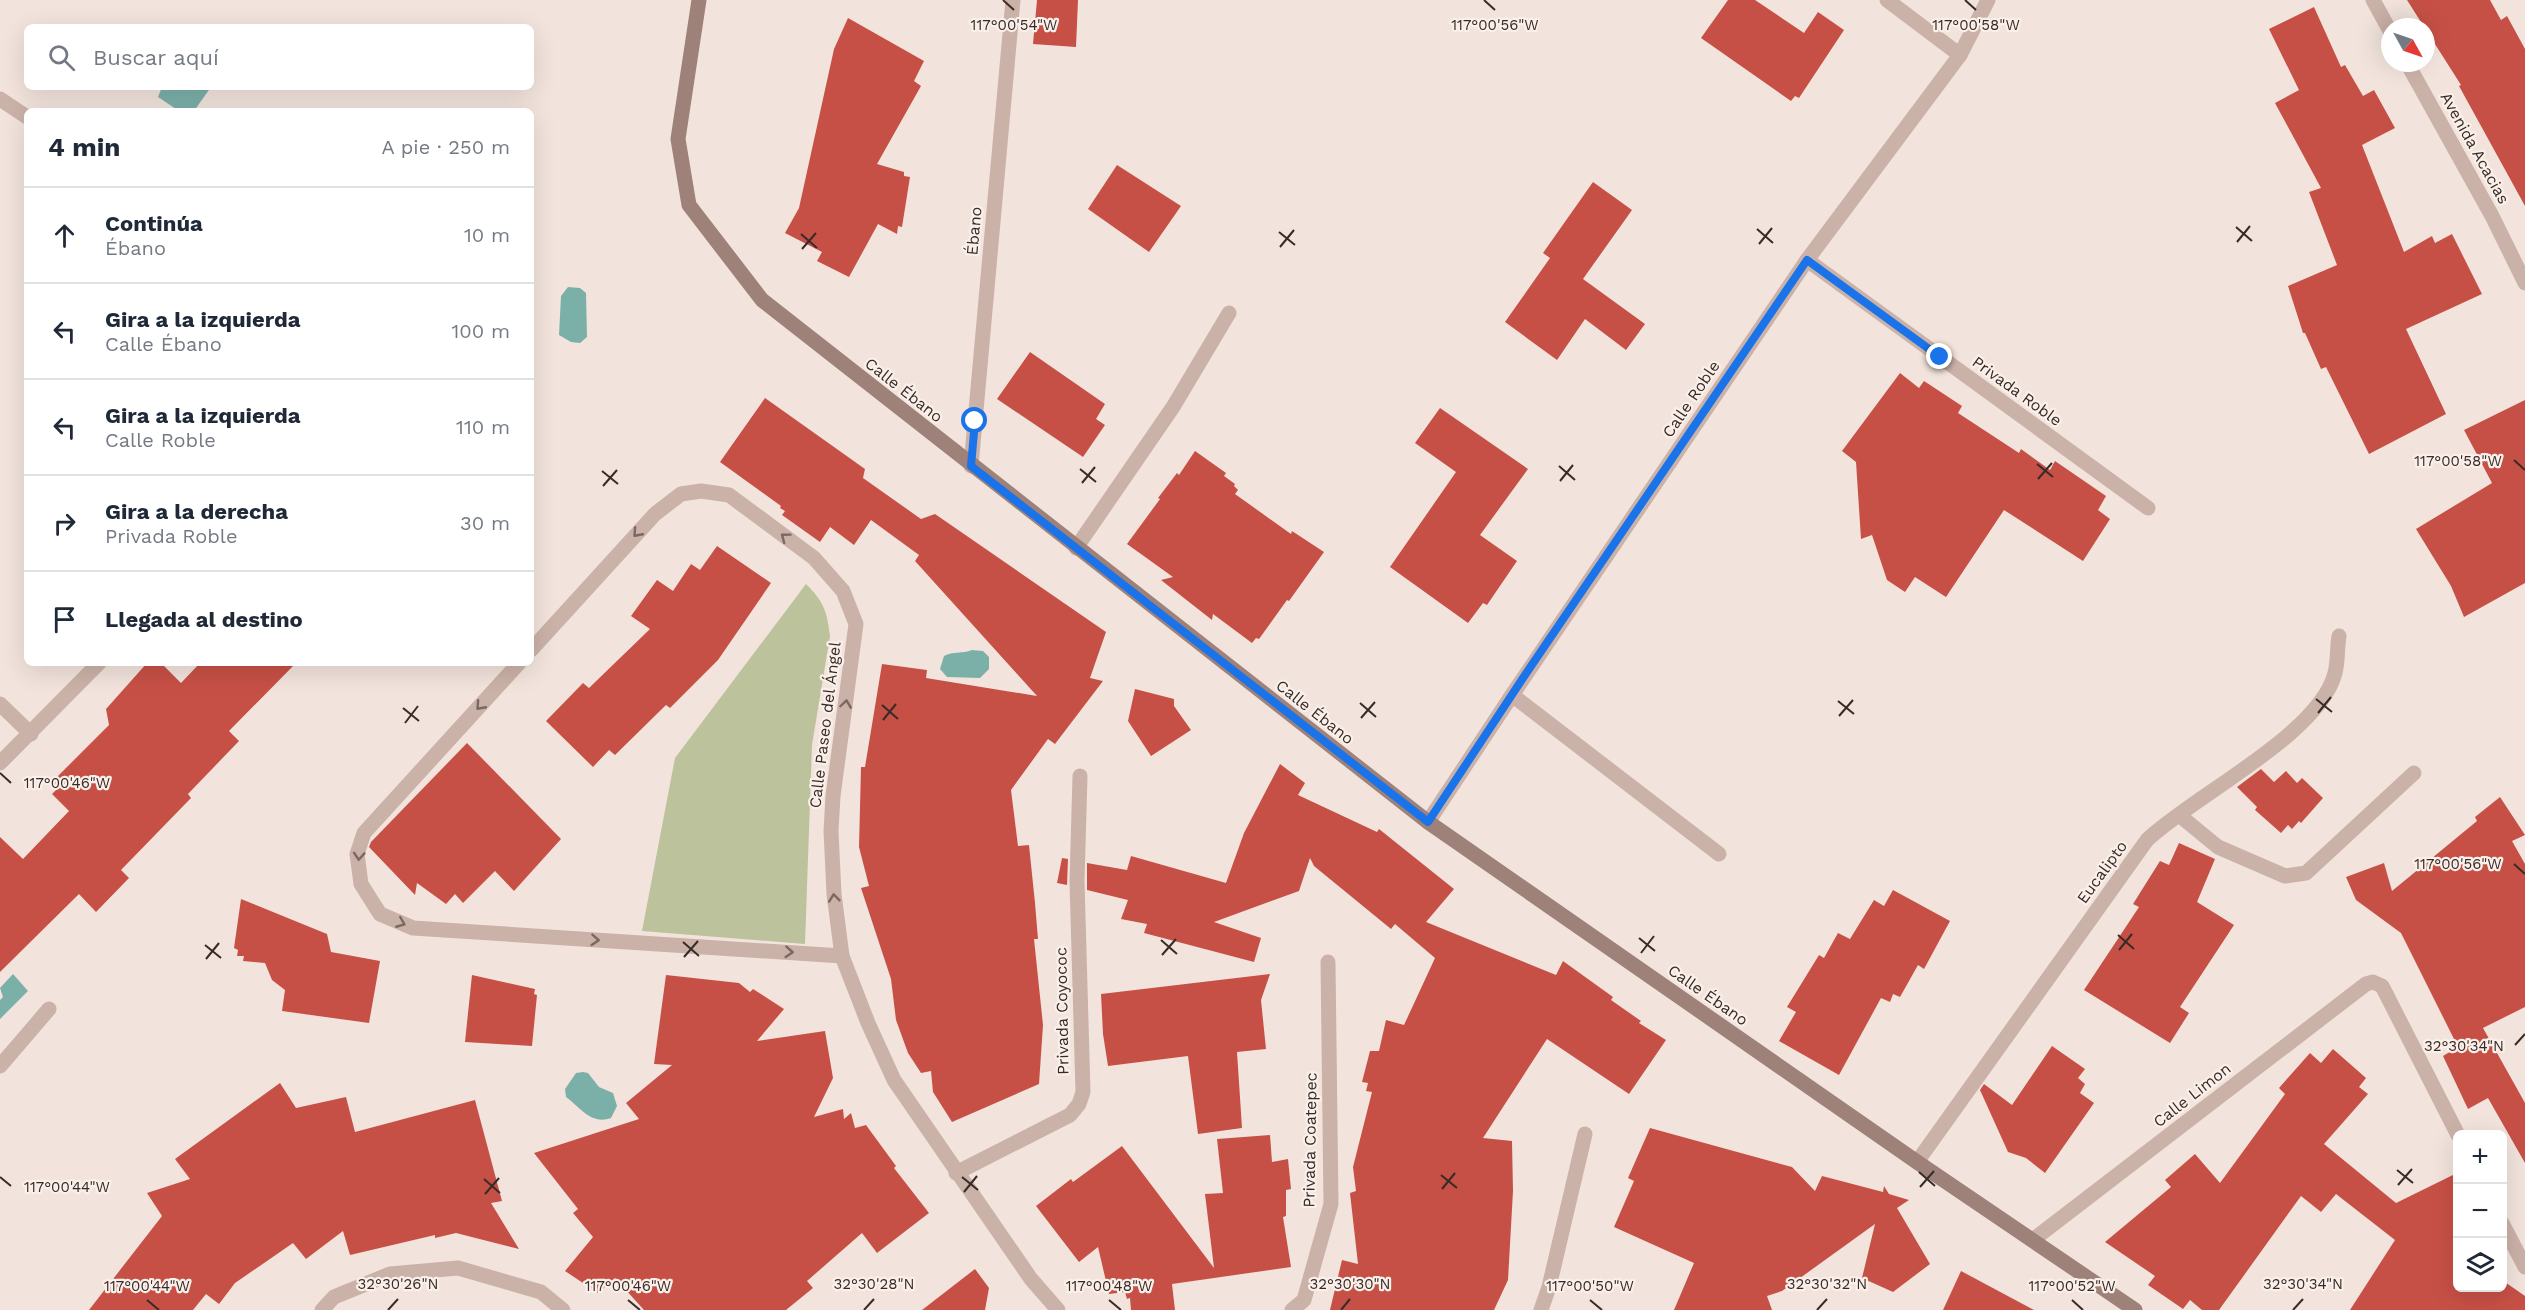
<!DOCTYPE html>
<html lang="es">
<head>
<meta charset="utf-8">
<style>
  body { margin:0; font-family:"Work Sans",sans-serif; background:#f2f2f3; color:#1f2937 }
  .controls { position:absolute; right:18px; bottom:18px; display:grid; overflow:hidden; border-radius:9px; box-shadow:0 6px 24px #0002 }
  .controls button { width:54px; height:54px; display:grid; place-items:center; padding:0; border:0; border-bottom:2px solid #e0e1e3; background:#fff; color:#1f2937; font:30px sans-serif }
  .compass { position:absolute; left:2381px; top:18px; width:54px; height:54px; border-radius:50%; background:#fff; box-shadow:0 6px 24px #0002; rotate:130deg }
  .stop { position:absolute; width:18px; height:18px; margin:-14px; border:4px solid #1a73e8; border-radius:50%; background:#fff }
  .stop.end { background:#1a73e8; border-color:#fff; box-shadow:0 2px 6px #0008 }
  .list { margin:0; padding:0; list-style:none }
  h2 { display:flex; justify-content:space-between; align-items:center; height:78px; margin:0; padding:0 24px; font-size:26px }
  h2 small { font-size:20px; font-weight:400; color:#747a83 }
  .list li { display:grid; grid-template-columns:39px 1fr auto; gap:18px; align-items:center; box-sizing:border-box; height:96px; padding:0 24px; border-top:2px solid #e0e1e3 }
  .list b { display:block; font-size:22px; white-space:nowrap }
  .list p { margin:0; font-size:20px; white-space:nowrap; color:#747a83 }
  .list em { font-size:20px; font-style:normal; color:#747a83 }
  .icon { flex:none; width:33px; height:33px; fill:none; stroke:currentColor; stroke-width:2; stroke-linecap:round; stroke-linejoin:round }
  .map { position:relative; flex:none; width:2525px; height:1310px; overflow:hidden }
  .search { position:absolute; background:#fff; box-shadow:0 6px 24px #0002; left:24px; top:24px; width:510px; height:66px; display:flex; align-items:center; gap:15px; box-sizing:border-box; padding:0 21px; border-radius:9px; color:#747a83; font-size:22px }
  .panel { position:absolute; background:#fff; box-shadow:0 6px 24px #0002; left:24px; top:108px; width:510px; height:558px; border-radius:9px }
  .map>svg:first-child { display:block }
</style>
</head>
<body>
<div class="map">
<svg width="2525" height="1310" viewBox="0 0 2525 1310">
  <rect width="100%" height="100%" fill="#f2e4dc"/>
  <path fill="#bbc29c" d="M806,584c18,18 21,27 24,52l-18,109 -7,199 -163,-13 33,-173z"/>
  <g fill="#7bb0a9">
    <path d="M162,87h49l-17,24h-15l-21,-14z"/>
    <path d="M568,287l12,1 6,5 1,44 -7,6 -9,-1 -12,-7 2,-39z"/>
    <path d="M972,650l11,1 6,6v12l-9,9 -33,-1 -7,-8 4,-13c9,-5 18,-2 28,-6z"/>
    <path d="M13,974l15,17 -28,28v-19l3,-3 -3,-9z"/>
    <path d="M583,1072l5,1 11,14 14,6 4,13 -6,12c-20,7 -30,-10 -45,-21l-1,-8 11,-16z"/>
  </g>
  <g fill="#c75046">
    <path d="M1037,0h41l-2,47 -43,-3z"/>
    <path d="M1728,0h27l49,33 14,-21 26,18 -45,68 -4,-2 -4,5 -90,-63z"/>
    <path d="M2407,0h83l11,20 6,-4 18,33v157l-66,-120 2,-1z"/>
    <path d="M2314,7l27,60 4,-2 18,31 11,-6 21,38 -33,17 42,107 28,-16 3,7 17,-9 30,60 -76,35 40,85 -77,40 -43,-87 -5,2 -16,-36h-2l-15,-47 49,-21 -28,-73 12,-4 -46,-85 24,-13 -30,-61z"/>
    <path d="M848,18l76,43 -10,20 7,5 -44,78 27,8v4l6,1 -8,50 -4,-1 -1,8 -19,-10 -29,53 -32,-16 5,-9 -37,-19 14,-25 35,-159z"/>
    <path d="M1117,165l64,41 -32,46 -61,-43z"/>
    <path d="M1593,182l39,28 -49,69 62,45 -19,26 -41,-31 -28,41 -52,-38 45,-64 -7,-5z"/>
    <path d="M1030,352l75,52 -9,15 9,6 -22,32 -86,-58z"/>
    <path d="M1900,373l19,15 5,-7 38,25 -4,7 61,40 2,-4 29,21 5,-9 51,35 -8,14 12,9 -27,42 -79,-51 -58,87 -31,-20 -10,15 -18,-12 -15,-45 -11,4 -5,-77 -14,-11z"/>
    <path d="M765,398l100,71 -2,9 58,41 14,-5 171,118 -16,46 13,3 -48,63 -7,-5 -37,51 7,56 11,-1 6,58 3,36h-4l9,86 -4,59 -87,38 -19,-30 -2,-21 -10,2 -13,-20 -12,-33 -5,-41 -30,-91 8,-2 -10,-39 2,-80h4l17,-103 45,6 -1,8 111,18 -122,-135 4,-6 -48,-35 -17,25 -24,-18 -10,15 -38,-27 3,-4 -5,-3 1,-2 -61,-44z"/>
    <path d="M2525,400v183l-61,34 -13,-31 -35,-57 76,-46 -28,-53z"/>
    <path d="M1440,408l88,61 -48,66 37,26 -30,44 -4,-2 -15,20 -78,-56 66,-95 -41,-29z"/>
    <path d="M1195,451l31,22 -2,3 11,8 -1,2 4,4 -3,4 56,40 1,-3 32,21 -35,49 -2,-1 -28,39 -3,-1 -4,5 -39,-29 -1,6 -51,-40 12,-3 -46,-33 33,-45 -2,-1 19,-25 2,2z"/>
    <path d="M717,546l54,37 -53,77 -48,48 -4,-3 -51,50 -6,-5 -16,17 -47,-46 37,-38 6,5 61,-59 -19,-13 26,-36 16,11 18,-27 9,6z"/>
    <path d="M147,663h14l20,20 19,-20h96l-67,68 10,10 -51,53 3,4 -70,72 8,8 -33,34 -17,-18 -79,78v-135l23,22 46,-48 -17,-17 4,-4 -6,-6 59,-59 -3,-16z"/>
    <path d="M1135,689l39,10v7l17,24 -40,26 -23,-35z"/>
    <path d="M467,743l94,96 -47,52 -19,-20 -32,32 -8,-9 -9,10 -29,-21 -2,12 -46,-48 2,-5z"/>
    <path d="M1280,764l25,19 -7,12 79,37 2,-3 75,60 -28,33 130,53 7,-14 50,36 -2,3 30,21 -2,2 27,17 -37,54 -82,-55 -64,99 29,3 1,50 -5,89 -14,30h-164l12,-50 16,4 -8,-71 6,-2 -3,-24 19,-75 -6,-1 2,-8 -6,-1 8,-31h9l7,-31 18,5 31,-67 -40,-34 -4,5 -77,-63 -4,-8 -11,33 -85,31 47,16 -7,24 -110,-29 3,-9 -26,-5 7,-19 -41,-10v-27l40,7 4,-14 95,27 18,-50z"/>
    <path d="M2261,769l13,13 12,-11 11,12 5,-5 21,20 -22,25 -2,-2 -7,8 -4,-4 -7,8 -26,-23 2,-3 -20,-20z"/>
    <path d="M2500,797l25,38 -13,6 13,23v143l-42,21 42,75v60l-37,-65 -20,11 -25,-53 15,-9 -57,-114 -45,-33 -10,-23 38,-14 8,28 85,-70 -2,-4z"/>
    <path d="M2179,843l36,16 -18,43 37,23 -54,82 9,6 -19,30 -86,-53 55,-83 -6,-3 27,-43 9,4z"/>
    <path d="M1062,858l6,1 -1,26 -10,-2z"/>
    <path d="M1893,890l57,31 -26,48 -6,-4 -18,32 -7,-3 -3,8 -9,-4 -42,77 -60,-34 17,-29 -9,-5 32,-52 5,3 14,-25 12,6 24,-39 10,6z"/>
    <path d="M241,899l86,35 4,18 49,9 -11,62 -87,-12 3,-21 -13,-10 -7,-17 -22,-2 1,-5h-7l1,-6 -4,-2z"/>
    <path d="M1270,974l-9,26 5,49 -29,3 5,76 -44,6 -10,-78 -80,10 -5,-32 -2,-40z"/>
    <path d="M472,975l63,14 -1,5 3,1 -5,51 -67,-4z"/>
    <path d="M666,975l73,8 11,9 3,-3 31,20 -27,32 68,-10 8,47 -19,39 29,-8 1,10 7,-6 4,15 11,-3 30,41 -2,2 35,45 -52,40 -15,-20 -55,48 6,7 -27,22h-142l-29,-32 -17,15 -33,-22 28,-34 -20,-24 5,-4 -44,-56 105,-34 -13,-16 46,-38 -18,-1z"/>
    <path d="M2052,1046l33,23 -7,9 7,6 -5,9 14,10 -49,70 -19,-15 -18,-6 -28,-62 4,-6 28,21z"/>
    <path d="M2333,1049l33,29 -7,9 9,7 -44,50 72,59 61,-30v114h45v-7l23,16v14h-175l45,-70 -59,-46 -15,18 -20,-16 -82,114h-17l-12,-10 -7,9 -35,-24 7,-9 -50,-34 66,-55 -6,-7 30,-26 25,29 65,-89 -6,-6 31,-35 11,10z"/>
    <path d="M280,1083l16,25 50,-11 9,35 120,-32 27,101 -11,2 28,46 -63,-16 -21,5v-3l-85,20 -7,-24 -37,28 -13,-16 -58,40 -16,21 -13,-10 -13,16h-104l73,-94 -15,-23 43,-14 -15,-20z"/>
    <path d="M1650,1128l142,39 23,24 7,-15 61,16 1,-6 5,8 20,6 -12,8 33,56 -37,28 -31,-14 13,-54 -93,67 -15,5 5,14h-98l20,-47 -80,-36 20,-46 -6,-3z"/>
    <path d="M1270,1135l2,27 16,-3 3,30 -5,1v26l-3,1 8,50 -119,17 3,26h-44l-1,-12 -3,1 -2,-7 -16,2 -11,-47 -19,15 -43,-56 35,-27 2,3 49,-36 92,122 -9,-74 18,-1 -6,-54z"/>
    <path d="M975,1269l14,19 -4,22h-63z"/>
    <path d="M1961,1271l73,39h-91z"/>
  </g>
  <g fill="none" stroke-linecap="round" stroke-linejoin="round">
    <g stroke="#cbb2a8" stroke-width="15">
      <path d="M1512,695l207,159"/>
      <path d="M0,1066l49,-57"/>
    </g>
    <g stroke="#cbb2a8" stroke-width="15">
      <path d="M1887,0l73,55"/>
      <path d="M2373,0l17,31"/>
      <path d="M2407,63l85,153 33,67"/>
      <path d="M0,99l27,18"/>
      <path d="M1807,260l341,248"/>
      <path d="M971,466l42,-466"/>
      <path d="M1076,548l97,-141 56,-94"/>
      <path d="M531,650l124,-136 26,-20 20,-3 28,4 85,63 29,33 13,33 -23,172 -2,35 3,63 8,62 26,67 26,57 137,199 27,31"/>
      <path d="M519,663l-155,170 -7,21 4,30 19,30 33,14 429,28"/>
      <path d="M0,704l31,30"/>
      <path d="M0,763l99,-100"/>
      <path d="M2179,815l39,32 67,29 21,-3 108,-100"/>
      <path d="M1428,822l84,-127 295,-435 153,-205 28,-55"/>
      <path d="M1917,1162l230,-322c46,-44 173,-106 188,-167 3,-11 2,-25 4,-37"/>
      <path d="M956,1173l114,-58 9,-11 4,-12 -6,-211 3,-105"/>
      <path d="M2502,1223l23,44"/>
      <path d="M2034,1239l332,-255 7,-2 9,4 76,149"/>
      <path d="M322,1310l12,-13 56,-23 68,-6 83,24 22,18"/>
      <path d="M1292,1310l12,-10 27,-96 -3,-242"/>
      <path d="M1541,1310l8,-23 36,-153"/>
    </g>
    <path stroke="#9e8179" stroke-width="15" d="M699,0l-21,139 11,66 73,95 666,522 489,340 218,148"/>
  </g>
  <defs><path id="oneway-chevron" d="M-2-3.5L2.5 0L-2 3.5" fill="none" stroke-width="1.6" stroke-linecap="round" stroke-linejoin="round" transform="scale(1.5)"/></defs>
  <g stroke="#7a6862">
    <use href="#oneway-chevron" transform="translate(637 533) rotate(132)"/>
    <use href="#oneway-chevron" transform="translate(785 537) rotate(-143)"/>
    <use href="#oneway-chevron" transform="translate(846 704) rotate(-82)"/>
    <use href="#oneway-chevron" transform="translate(480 706) rotate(132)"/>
    <use href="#oneway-chevron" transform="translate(359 856) rotate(94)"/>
    <use href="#oneway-chevron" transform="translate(834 898) rotate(-96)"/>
    <use href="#oneway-chevron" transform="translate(401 923) rotate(22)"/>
    <use href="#oneway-chevron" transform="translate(595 940) rotate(4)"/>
    <use href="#oneway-chevron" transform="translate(789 952) rotate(4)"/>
  </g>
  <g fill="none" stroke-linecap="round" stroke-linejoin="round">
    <path stroke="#1a73e8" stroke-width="8" d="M975,421l-4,45 457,356 97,-147 282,-415 133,97"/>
  </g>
  <path fill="none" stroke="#372b28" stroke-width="2" d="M1003,0l11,10M1484,0l11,10M1965,0l11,10M2236,227l16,14M1757,229l16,14M1279,232l16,13M801,234l16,14M2237,242l13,-16M1759,244l13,-16M1280,247l14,-17M802,249l14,-16M2514,460l11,10M2037,464l16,13M1559,466l16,14M1080,469l16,13M602,471l16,13M2038,479l14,-16M1560,481l13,-16M1082,483l13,-16M603,486l14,-16M2316,699l16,13M1838,701l16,13M1360,703l16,14M882,705l16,14M403,708l16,13M2318,713l13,-16M1839,716l14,-16M1361,718l14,-16M883,720l13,-16M405,723l13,-17M0,773l11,10M2514,864l11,10M2118,935l16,14M1639,938l16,13M1161,940l16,14M683,942l16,14M205,945l16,13M2119,950l13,-16M1641,953l13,-17M1162,955l14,-16M684,957l14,-16M206,959l13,-16M2515,1045l10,-11M2397,1170l16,13M1919,1172l16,14M1441,1175l16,13M0,1177l11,9M962,1177l16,13M484,1179l16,14M2398,1185l14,-16M1920,1187l14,-16M1442,1189l13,-16M964,1192l13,-16M485,1194l14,-16M147,1300l12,10M628,1300l12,10M1109,1300l12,10M1590,1300l12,10M2072,1300l11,10M388,1310l10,-11M864,1310l10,-11M1341,1310l9,-11M1817,1310l10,-11M2293,1310l10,-11"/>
  <g text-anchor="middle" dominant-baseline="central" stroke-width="4.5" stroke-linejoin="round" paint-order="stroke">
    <g font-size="16" fill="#372b28" stroke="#faefe9">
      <text transform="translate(2475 148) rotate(61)">Avenida Acacias</text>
      <text transform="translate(974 231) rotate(-85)">Ébano</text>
      <text transform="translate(904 390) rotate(38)">Calle Ébano</text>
      <text transform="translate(2017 391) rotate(36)">Privada Roble</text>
      <text transform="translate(1691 399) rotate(-56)">Calle Roble</text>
      <text transform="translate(1315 712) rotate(38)">Calle Ébano</text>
      <text transform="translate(825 725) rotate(-83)">Calle Paseo del Ángel</text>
      <text transform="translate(2102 872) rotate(-54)">Eucalipto</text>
      <text transform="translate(1708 995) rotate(35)">Calle Ébano</text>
      <text transform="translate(1062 1011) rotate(-91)">Privada Coyococ</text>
      <text transform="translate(2192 1095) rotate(-38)">Calle Limon</text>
      <text transform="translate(1310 1140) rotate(-89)">Privada Coatepec</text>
    </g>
  </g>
  <g font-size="15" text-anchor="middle" fill="#372b28" stroke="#faefe9" stroke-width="4.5" stroke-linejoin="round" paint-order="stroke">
    <text x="1495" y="30">117°00'56"W</text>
    <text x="1976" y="30">117°00'58"W</text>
    <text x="1014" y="30">117°00'54"W</text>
    <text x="2458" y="466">117°00'58"W</text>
    <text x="67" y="788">117°00'46"W</text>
    <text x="2458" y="869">117°00'56"W</text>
    <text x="2464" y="1051">32°30'34"N</text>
    <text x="67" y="1192">117°00'44"W</text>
    <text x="398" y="1289">32°30'26"N</text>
    <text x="874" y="1289">32°30'28"N</text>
    <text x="1350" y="1289">32°30'30"N</text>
    <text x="1827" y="1289">32°30'32"N</text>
    <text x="2303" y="1289">32°30'34"N</text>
    <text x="147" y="1291">117°00'44"W</text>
    <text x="628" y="1291">117°00'46"W</text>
    <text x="1109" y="1291">117°00'48"W</text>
    <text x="1590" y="1291">117°00'50"W</text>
    <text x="2072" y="1291">117°00'52"W</text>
  </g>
</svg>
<div class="controls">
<button>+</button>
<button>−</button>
<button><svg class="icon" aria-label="layers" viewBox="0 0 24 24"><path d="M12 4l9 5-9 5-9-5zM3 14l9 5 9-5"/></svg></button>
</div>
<svg class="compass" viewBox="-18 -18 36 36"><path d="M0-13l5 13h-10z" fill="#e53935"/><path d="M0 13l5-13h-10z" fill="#747a83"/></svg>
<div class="stop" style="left:975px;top:421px"></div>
<div class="stop end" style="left:1940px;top:357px"></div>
<div class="search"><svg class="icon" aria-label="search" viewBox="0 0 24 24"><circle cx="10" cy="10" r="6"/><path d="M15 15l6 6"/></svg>Buscar aquí</div>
<section class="panel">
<h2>4 min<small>A pie · 250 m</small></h2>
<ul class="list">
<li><svg class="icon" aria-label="ahead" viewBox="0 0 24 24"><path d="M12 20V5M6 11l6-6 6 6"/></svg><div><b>Continúa</b><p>Ébano</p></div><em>10 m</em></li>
<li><svg class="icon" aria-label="left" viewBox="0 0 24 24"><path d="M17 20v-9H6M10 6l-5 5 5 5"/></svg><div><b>Gira a la izquierda</b><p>Calle Ébano</p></div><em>100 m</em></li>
<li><svg class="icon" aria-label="left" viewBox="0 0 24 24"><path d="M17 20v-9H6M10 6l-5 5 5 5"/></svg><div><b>Gira a la izquierda</b><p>Calle Roble</p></div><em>110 m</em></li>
<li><svg class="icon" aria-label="right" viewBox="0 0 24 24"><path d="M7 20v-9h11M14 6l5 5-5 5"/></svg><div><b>Gira a la derecha</b><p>Privada Roble</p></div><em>30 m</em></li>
<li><svg class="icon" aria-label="arrive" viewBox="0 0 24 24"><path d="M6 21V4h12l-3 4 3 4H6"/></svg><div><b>Llegada al destino</b></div></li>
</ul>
</section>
</div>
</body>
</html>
